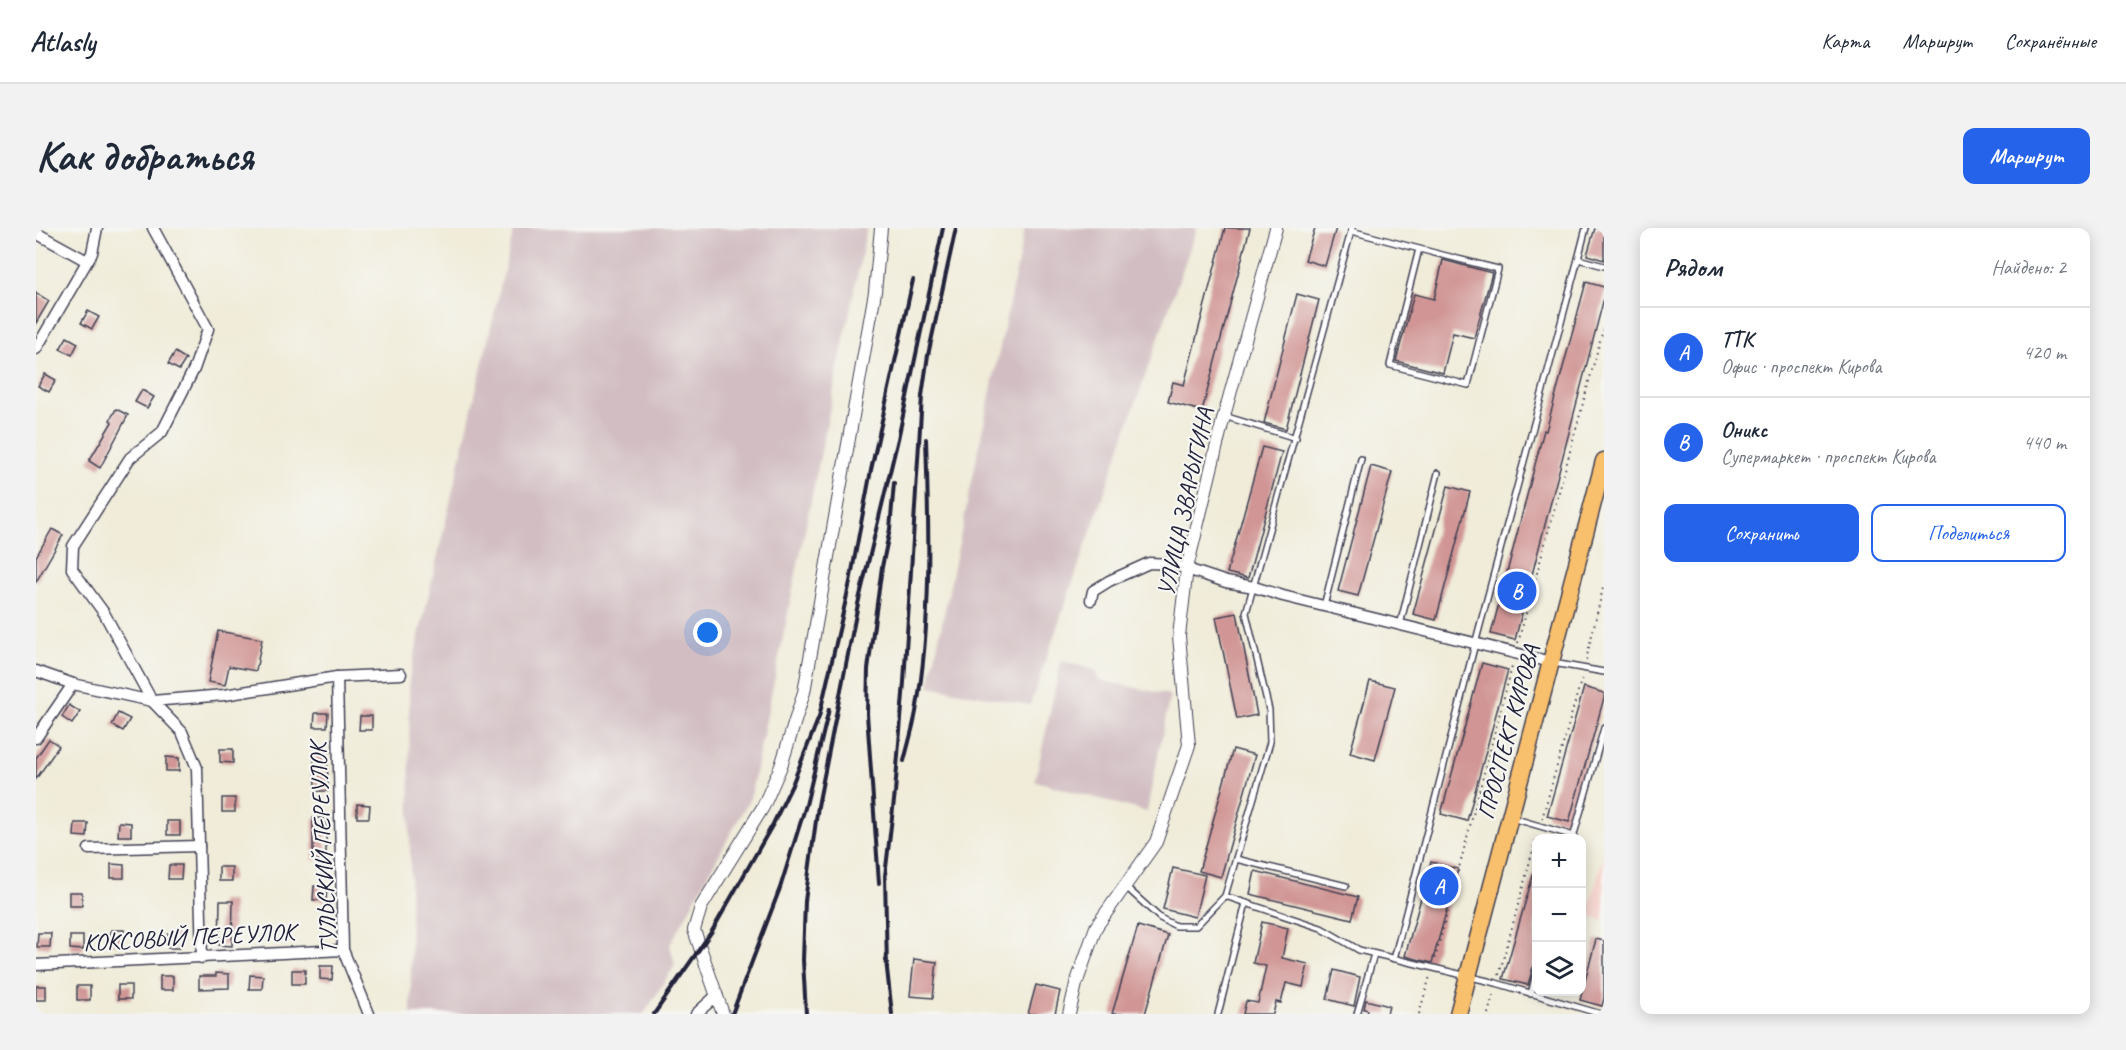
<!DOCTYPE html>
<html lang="ru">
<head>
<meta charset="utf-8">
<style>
  body { margin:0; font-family:Caveat,sans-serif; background:#f2f2f3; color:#1f2937 }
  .controls { position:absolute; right:18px; bottom:18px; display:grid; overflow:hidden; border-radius:12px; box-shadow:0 3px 15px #0003 }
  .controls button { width:54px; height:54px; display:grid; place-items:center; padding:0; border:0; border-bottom:2px solid #e0e1e3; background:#fff; color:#1f2937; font:30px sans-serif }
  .you { position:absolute; left:672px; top:405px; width:21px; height:21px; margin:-15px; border:4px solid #fff; border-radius:50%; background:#1a73e8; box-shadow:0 0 0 9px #1a73e833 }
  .badge { display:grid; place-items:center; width:39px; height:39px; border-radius:50%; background:#2563eb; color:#fff; font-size:20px; font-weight:700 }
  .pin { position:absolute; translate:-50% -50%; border:3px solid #fff; box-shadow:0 2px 6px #0006 }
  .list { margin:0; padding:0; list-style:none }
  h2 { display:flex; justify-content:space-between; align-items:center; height:78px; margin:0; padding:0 24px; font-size:26px }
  h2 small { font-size:20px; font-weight:400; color:#747a83 }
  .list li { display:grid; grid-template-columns:39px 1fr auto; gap:18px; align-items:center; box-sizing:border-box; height:90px; padding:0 24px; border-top:2px solid #e0e1e3 }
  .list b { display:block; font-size:22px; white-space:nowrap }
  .list p { margin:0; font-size:20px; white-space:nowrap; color:#747a83 }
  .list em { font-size:20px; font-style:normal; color:#747a83 }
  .actions { display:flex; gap:12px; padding:18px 24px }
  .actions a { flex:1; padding:14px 0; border:2px solid #2563eb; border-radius:12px; text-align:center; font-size:21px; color:#2563eb }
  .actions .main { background:#2563eb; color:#fff }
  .icon { flex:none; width:33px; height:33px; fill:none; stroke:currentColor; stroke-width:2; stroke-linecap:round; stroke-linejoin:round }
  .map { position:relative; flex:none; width:1568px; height:786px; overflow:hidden; border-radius:12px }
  header { display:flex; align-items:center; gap:36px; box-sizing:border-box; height:84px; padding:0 30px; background:#fff; border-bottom:2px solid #e0e1e3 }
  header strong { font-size:28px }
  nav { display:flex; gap:33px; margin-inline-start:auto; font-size:21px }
  .intro { display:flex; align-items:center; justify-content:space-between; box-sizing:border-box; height:144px; padding:0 36px }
  h1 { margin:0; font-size:42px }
  .button { padding:15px 27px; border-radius:12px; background:#2563eb; color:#fff; font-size:21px; font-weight:700 }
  main { display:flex; gap:36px; padding:0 36px }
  aside { flex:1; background:#fff; border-radius:12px; box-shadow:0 3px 15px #0003 }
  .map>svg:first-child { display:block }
</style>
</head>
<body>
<header>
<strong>Atlasly</strong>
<nav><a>Карта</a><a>Маршрут</a><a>Сохранённые</a></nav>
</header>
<div class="intro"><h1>Как добраться</h1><a class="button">Маршрут</a></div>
<main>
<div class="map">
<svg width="1568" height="786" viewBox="0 0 1568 786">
  <rect width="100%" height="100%" fill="#f6f6f2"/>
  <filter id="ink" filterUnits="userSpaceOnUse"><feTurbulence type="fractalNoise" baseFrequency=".0167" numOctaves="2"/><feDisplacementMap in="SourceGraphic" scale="12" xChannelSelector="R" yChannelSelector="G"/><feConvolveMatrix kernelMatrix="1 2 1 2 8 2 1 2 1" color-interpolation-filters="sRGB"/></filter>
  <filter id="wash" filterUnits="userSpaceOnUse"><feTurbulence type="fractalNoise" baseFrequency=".008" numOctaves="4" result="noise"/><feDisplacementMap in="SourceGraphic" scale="24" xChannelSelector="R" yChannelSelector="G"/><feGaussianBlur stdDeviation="1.35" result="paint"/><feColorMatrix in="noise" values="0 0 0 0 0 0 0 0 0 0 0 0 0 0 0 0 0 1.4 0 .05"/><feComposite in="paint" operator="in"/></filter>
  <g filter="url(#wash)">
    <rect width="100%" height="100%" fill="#f0ecd9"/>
    <path fill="#f7d0ca" d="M1568,626v67l-17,-5z"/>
    <g fill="#d2bec2">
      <path d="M478,0h353l-117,570 -80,147 5,20 -31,49h-233l-2,-335z"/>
      <path d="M989,0h172l-167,477 -101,-19z"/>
      <path d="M1025,433l35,9 3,10 71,15 -23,117 -112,-31z"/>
    </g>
    <g id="blocks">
      <g fill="#d09594">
        <path d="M1189,0h25l-48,183 -34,-9 5,-20 11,3z"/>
        <path d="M1279,0h21l-11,38 -20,-6z"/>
        <path d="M1559,0h9v32l-17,-5z"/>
        <path d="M1407,32l49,13 -18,65 -21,-5 -10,40 -47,-12 18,-67 20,5z"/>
        <path d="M1550,54l18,5v11l-89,342 -24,-6 53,-204 2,1z"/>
        <path d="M0,65l13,8 -13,22z"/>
        <path d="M1261,66l22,6 -33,129 -22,-6z"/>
        <path d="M52,83l11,6 -7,12 -11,-6z"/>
        <path d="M31,109l11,6 -6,12 -12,-6z"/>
        <path d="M139,124l11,7 -7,11 -11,-6z"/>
        <path d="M9,146l11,6 -7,12 -11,-6z"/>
        <path d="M106,162l12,7 -7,11 -12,-6z"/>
        <path d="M80,181l12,6 -28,53 -11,-7 23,-39 -2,-2z"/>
        <path d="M1226,219l20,5 -34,126 -21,-5z"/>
        <path d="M1335,238l21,6 -34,124 -20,-5z"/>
        <path d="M1412,258l22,6 -34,128 -23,-6z"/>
        <path d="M16,301l11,6 -27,47v-25z"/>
        <path d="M1201,385l20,102 -20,4 -21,-102z"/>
        <path d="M182,403l44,8 -6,32 -27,-5 -4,19 -17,-3z"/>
        <path d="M1446,435l26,7 -41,151 -26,-7z"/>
        <path d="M1334,453l25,6 -20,73 -25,-7z"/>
        <path d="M1548,459l20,6v5l-35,124 -22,-6z"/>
        <path d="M33,477l11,7 -8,12 -10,-7z"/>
        <path d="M82,485l12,6 -7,12 -11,-6z"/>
        <path d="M279,485h13l-1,14h-13z"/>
        <path d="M324,488h12v14h-13z"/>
        <path d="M13,511l10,7 -23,33v-21z"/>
        <path d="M184,521h13v14l-13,-1z"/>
        <path d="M1197,521l22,6 -34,122 -22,-6z"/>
        <path d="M278,524h13l1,39h-13z"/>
        <path d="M130,529l13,1v13h-13z"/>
        <rect x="186" y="570" width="13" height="14"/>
        <path d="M321,576l13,1 -1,13h-12z"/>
        <rect x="277" y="590" width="13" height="42"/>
        <rect x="131" y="593" width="13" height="14"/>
        <path d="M83,594l12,1v13h-13z"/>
        <path d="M39,595h13l-1,14 -13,-1z"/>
        <path d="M1395,634l27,7 -26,94 -27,-7z"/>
        <path d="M75,636l13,1v13h-13z"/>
        <path d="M133,637h13l-1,14h-13z"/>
        <rect x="183" y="639" width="13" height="14"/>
        <path d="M1137,640l32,7 -10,42 -32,-8z"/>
        <path d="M1219,643l103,26 -6,22 -102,-25z"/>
        <path d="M1498,644l2,1v83l-8,29 -25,-6z"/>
        <path d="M278,658l13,1 -1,13h-13z"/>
        <rect x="33" y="664" width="13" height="14"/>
        <path d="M184,673h13l-1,45 -13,-1z"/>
        <path d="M1226,694l26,6 -6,30 26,6 -5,23 -17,-4 -5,20 -5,-1 -3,12h-30l3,-13 12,2 8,-37 -13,-3z"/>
        <path d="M1102,698l30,9 -23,79h-33z"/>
        <path d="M75,702h13l-1,14h-13z"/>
        <path d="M2,705h13l-1,14h-13z"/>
        <path d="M132,706h13l-1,14h-12z"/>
        <path d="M34,708h13v14l-13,-1z"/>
        <path d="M1560,711l8,2v57l-2,8 -22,-6z"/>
        <path d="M878,731l23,3 -4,36 -23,-2z"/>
        <path d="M284,738h13l-1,14 -12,-1z"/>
        <rect x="256" y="742" width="13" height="14"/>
        <path d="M1298,742l26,7 -6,29 -27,-7z"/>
        <path d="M180,745l13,1v14l-30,1v-13h17z"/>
        <path d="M214,747l13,1 -1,13h-13z"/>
        <rect x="124" y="748" width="13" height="14"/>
        <rect x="82" y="757" width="13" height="14"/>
        <path d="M1000,757l24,6 -5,23h-27z"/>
        <rect x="0" y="758" width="10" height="14"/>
        <rect x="41" y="758" width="13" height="14"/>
        <path d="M1330,772l23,6 -2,8h-20l1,-4 -4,-1z"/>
      </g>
    </g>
  </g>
  <g filter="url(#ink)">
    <use href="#blocks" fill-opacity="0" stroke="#414053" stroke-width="1.5"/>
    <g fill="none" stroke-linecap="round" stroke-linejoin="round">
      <defs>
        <g id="service">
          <path d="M1316,0l-106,385 23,97 1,32 -45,154 96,32 38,22 137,33 105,31"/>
          <path d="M1315,3c49,13 98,26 147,38l-30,116 -78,-20 29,-116"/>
          <path d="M1542,31l8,-31"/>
          <path d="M1188,188l72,22"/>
          <path d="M1288,378l37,-147"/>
          <path d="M1364,397l38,-152"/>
          <path d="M1517,435l51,9"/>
          <path d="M1476,590l62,18"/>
          <path d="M1537,610l31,-110"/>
          <path d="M1200,631l110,27"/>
          <path d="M1090,659l34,31 16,8h20l29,-30"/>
          <path d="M1358,731l81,-315 103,-385 26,7"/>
          <path d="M1495,766l5,-21"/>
          <path d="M1182,786l28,-111"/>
          <path d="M1321,786l17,-60"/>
        </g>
        <g id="minor">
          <path d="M117,0l55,101 -14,40 -32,63 -32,26 -57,88 -1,23 32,44 48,88 30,31 15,36 5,190"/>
          <path d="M0,5l51,28"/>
          <path d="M0,121l56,-96 5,-25"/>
          <path d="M1055,372l2,-9 16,-10 40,-18 23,1 54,18 28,5 29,9 268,66"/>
          <path d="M0,443l37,13 79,17 72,-6 113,-18 64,-3"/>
          <path d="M301,449l6,273 26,64"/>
          <path d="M0,510l37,-54"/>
          <path d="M53,621l110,-3"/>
          <path d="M0,737l307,-15"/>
          <path d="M660,786l21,-19"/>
        </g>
        <g id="tertiary">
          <path d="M687,786l-29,-84 7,-23 62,-100 18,-41 23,-74 71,-400 6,-64"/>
          <path d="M1033,786l7,-30 20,-57 60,-85 33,-97 -10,-109 8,-68 37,-152 52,-188"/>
        </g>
        <path id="primary" d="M1422,786l146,-553"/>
      </defs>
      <use href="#service" stroke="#414053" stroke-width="8"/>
      <use href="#minor" stroke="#414053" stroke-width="13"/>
      <use href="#tertiary" stroke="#414053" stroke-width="14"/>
      <use href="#primary" stroke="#414053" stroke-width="19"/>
      <g stroke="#414053" stroke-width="2" stroke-dasharray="1.5 4.5" stroke-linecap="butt">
        <path d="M1482,415l86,-317"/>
        <path d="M1550,432l18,-76"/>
        <path d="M1506,591l40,-142"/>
        <path d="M1399,731l78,-296"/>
        <path d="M1463,747l37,-136"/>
        <path d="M1383,786l11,-38"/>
        <path d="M1452,786l6,-22"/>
      </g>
      <use href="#service" stroke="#fff" stroke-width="5"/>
      <use href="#minor" stroke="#fff" stroke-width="10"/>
      <use href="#tertiary" stroke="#fff" stroke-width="12"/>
      <use href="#primary" stroke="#f8bf6c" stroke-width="16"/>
      <g stroke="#22223b" stroke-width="4">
        <path d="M868,533c4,-16 9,-33 12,-49 16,-90 13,-183 10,-273"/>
        <path d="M843,655l-12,-169 1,-45 14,-102 8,-38 4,-46"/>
        <path d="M850,732l6,54"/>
        <path d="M851,740l-2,-92 10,-84 9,-110 18,-286 6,-41 28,-127"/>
        <path d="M618,786l58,-83 61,-107 19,-39 27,-68 31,-135 21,-112 42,-190"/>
        <path d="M696,786l48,-126 26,-83 23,-96"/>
        <path d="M770,786l-3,-54 2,-59 13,-95 40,-202 40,-165 45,-211"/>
      </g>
    </g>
  </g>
  <g text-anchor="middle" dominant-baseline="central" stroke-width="4.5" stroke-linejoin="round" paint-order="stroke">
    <g font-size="24" fill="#22223b" stroke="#f6f6f2">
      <text transform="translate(1149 274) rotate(-78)">УЛИЦА ЗВАРЫГИНА</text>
      <text transform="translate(1472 504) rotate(-75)">ПРОСПЕКТ КИРОВА</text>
      <text transform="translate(287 620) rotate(-93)">ТУЛЬСКИЙ ПЕРЕУЛОК</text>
      <text transform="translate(153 709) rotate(-3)">КОКСОВЫЙ ПЕРЕУЛОК</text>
    </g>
  </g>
</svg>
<div class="controls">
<button>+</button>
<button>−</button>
<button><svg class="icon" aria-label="layers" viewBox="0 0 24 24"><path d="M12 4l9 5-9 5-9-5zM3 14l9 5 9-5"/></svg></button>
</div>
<div class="you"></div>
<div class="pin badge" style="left:1403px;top:658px">A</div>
<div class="pin badge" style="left:1481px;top:363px">B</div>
</div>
<aside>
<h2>Рядом<small>Найдено: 2</small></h2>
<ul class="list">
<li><span class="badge">A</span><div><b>ТТК</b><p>Офис · проспект Кирова</p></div><em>420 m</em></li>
<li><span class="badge">B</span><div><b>Оникс</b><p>Супермаркет · проспект Кирова</p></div><em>440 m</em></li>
</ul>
<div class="actions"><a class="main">Сохранить</a><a>Поделиться</a></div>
</aside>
</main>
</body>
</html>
